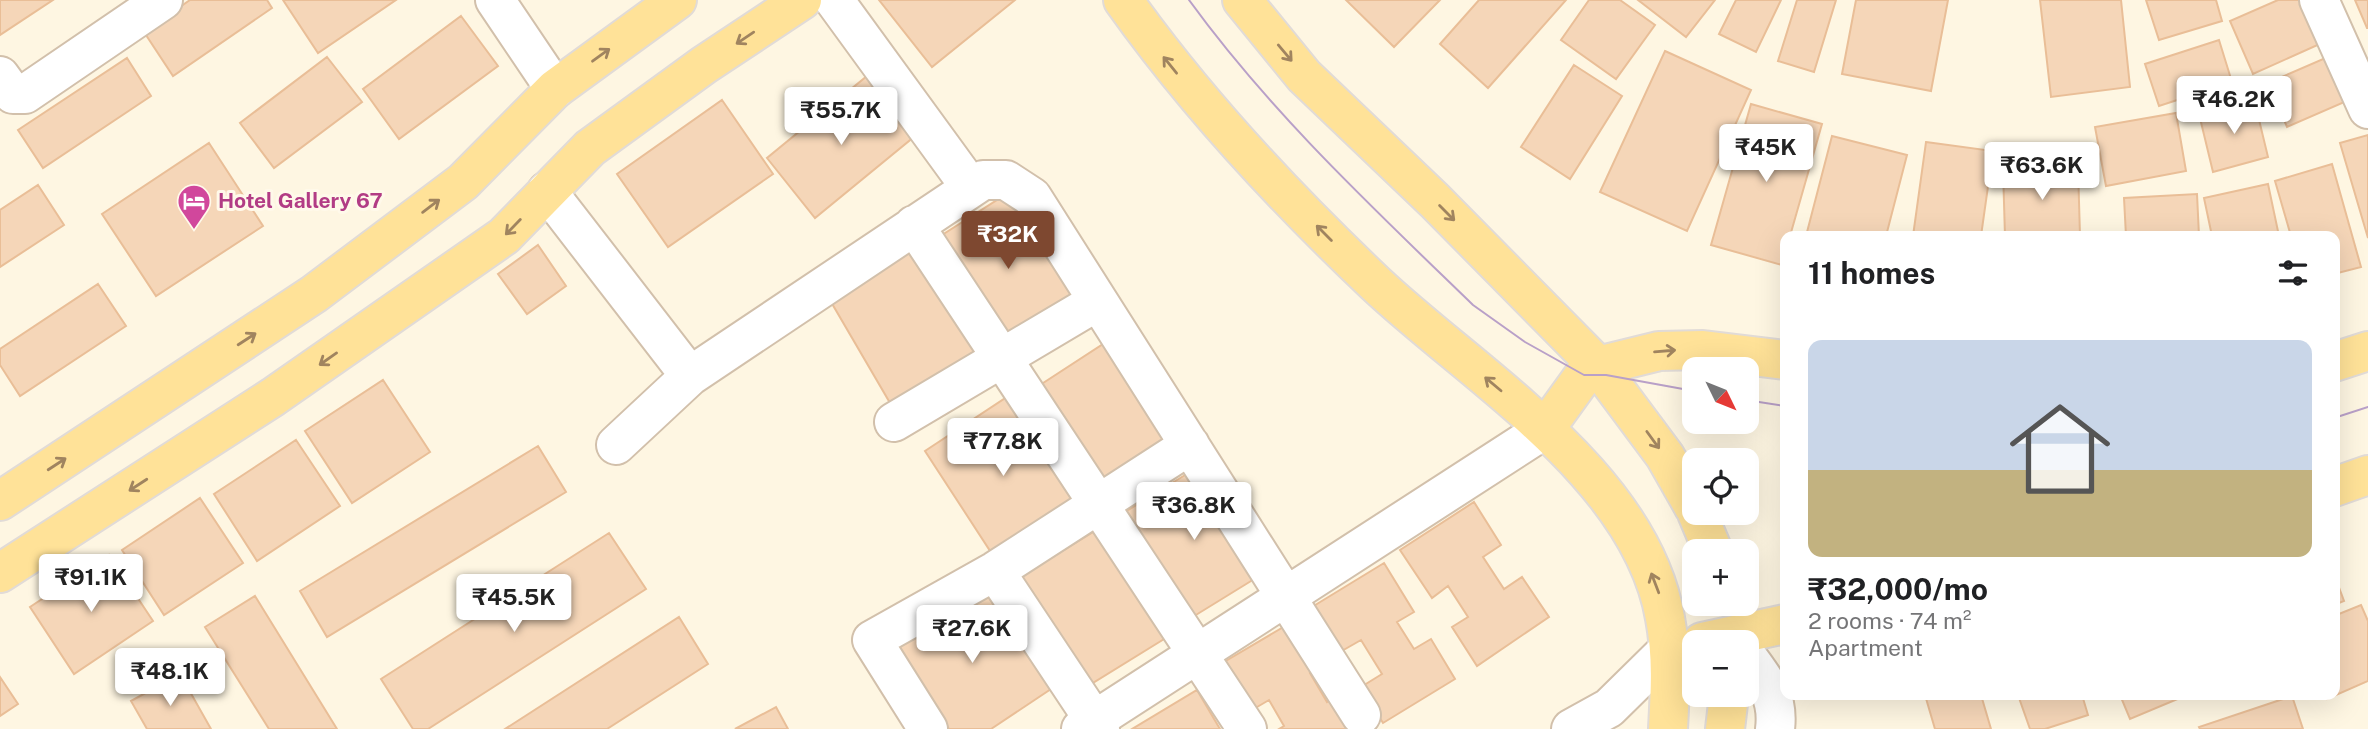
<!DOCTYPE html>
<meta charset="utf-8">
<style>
body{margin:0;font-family:"Public Sans",sans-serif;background:#f6f6f6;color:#202124;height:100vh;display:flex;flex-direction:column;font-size:26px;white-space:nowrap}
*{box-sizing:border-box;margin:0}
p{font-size:23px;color:#757577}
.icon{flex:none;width:38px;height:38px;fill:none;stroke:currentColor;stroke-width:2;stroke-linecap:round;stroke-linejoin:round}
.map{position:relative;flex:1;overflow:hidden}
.panel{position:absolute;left:1780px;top:231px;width:560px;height:469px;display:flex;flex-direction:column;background:#fff;border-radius:14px;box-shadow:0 7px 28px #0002}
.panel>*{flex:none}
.needle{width:46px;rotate:133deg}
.controls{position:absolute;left:1682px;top:357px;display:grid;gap:14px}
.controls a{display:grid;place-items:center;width:77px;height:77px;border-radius:14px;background:#fff;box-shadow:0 7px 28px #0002;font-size:35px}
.price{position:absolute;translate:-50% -60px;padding:0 16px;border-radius:7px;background:#fff;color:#222;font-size:23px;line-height:46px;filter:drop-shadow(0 2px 4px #0008)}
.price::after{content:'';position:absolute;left:50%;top:42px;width:21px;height:16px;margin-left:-10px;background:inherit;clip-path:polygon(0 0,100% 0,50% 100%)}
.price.on{background:#7e4830;color:#fff}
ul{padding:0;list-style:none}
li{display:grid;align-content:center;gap:14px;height:371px;padding:0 28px}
li span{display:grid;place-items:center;height:217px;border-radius:14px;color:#555}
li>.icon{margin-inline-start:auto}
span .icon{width:126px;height:126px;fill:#fffc;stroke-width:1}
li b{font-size:30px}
h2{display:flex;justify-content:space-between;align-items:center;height:84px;padding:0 28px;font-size:30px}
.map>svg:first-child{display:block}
.building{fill:#f5d6b8;stroke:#e9be97;stroke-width:2}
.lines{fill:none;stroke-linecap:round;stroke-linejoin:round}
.minor-casing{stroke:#d2c0ab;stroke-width:42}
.major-casing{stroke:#e1dbd7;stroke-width:42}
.minor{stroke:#fff;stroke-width:38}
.major{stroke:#ffe298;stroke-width:38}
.tram{stroke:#b9a0c8;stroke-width:2}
.oneway{stroke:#a0845f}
.labels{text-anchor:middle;stroke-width:6;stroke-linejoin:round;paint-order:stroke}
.hotel-label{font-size:21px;font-weight:bold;fill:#b23c85;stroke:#fff9ea;text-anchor:start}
</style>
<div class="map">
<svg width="2368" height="729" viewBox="0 0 2368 729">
<rect width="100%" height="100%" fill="#fef6e2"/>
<path class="building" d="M0 0H53L0 35Z
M190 0H267L272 8 173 76 144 32Z
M283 0H396L318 53Z
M879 0H1015L932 67Z
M1346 0H1440L1394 47Z
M1479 0H1566L1488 88 1440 44Z
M1589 0H1620L1655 25 1616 79 1561 40Z
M1638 0H1715L1686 37Z
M1736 0H1781L1756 52 1719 34Z
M1797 0H1836L1814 72 1778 61Z
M1856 0H1948L1931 91 1842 74Z
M2040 0H2121L2130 87 2051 97Z
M2146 0H2216L2222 21 2159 40Z
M2278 0H2303L2322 43 2253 74 2230 21Z
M2355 0H2368V28H2367Z
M461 16 498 66 399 139 363 89Z
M2219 40 2232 82 2159 106 2145 64Z
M1665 51 1751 90 1687 231 1600 192Z
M2330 56 2349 100 2287 127 2268 83Z
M327 57 362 102 274 168 240 123Z
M127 58 151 96 43 168 18 130Z
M1574 65 1622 96 1570 179 1521 147Z
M867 76 915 136 815 218 767 158Z
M2254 99 2268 157 2213 172 2199 114Z
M722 100 773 174 668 247 617 174Z
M1751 104 1822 124 1790 236H1785L1782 265 1711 245Z
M2176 113 2186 171 2106 186 2095 127Z
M2368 135V238L2340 143Z
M1832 136 1907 155 1886 236H1806Z
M1926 142 1993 151 1981 236H1913Z
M209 143 263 226 156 296 102 214Z
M2332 164 2361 267 2334 274V236H2291L2275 181Z
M2078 167 2080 236H2005L2003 169Z
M2268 184 2279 236H2212L2204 198Z
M38 185 64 225 0 267V210Z
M1016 188 1086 299 1000 353 931 242Z
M2197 194 2199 236H2126L2124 198Z
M916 242 982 354 893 408 827 295Z
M538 245 566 286 527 314 498 274Z
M98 284 126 326 20 396 0 365V349Z
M1117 335 1183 439 1103 491 1037 387Z
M383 380 430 452 352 503 305 431Z
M1010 395 1081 504 996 560 925 451Z
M296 440 340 506 257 561 214 494Z
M538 446 566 492 327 637 300 591Z
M1198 467 1264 573 1191 618 1125 512Z
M200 498 243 563 164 615 122 550Z
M1474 502 1501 545 1483 557 1504 589 1522 577 1549 617 1477 666 1452 627 1468 617 1448 586 1432 598 1400 550Z
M1103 526 1169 636 1083 689 1017 579Z
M609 533 646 589 428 729H413L381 679Z
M109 555 153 621 74 674 30 607Z
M1384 563 1414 612 1397 622 1414 649 1431 639 1455 679 1383 723 1361 687 1382 674 1361 640 1340 652 1312 607Z
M2334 574 2344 601 2334 605Z
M981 586 1051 689 991 729H949L893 645Z
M255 596 337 729H269L205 627Z
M2361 605 2368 621V681L2327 699 2325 695H2334V616Z
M679 617 708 664 607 729H505Z
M1297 619 1324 664 1310 673 1327 702 1341 693 1362 729H1279L1284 726 1269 700 1252 710 1224 662Z
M180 674 211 729H147L131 701Z
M0 677 18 704 0 716Z
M1197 690 1220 729H1132Z
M1925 695H1981L1991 729H1935Z
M2018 695H2082L2088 715 2045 729H2030Z
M2120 695H2187L2130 719Z
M2292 696 2303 729H2200L2199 727Z
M776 707 788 729H735Z"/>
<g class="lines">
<defs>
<path id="minor" d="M495 0 555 89
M834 0 971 188
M2319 0 2368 109
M0 76 13 94H25L163 0
M547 191 690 376
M914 225 1247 729
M894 422 1098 301
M616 445 690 376 983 180H1006L1032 197 1361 715
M995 571 1100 729
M1746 655C1765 680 1779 697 1775 729
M928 729 872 640 995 571 1190 445
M1081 729 1545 429
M1571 729 1609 708 1669 649"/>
<path id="major" d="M1123 0C1197 104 1283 196 1376 284 1474 376 1641 476 1665 618 1672 655 1670 692 1668 729
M1242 0 1304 76 1435 201 1598 366 1665 456 1694 507
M2334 362 2368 351
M1545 429 1584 375 1598 366 1659 351 1703 350 1785 360
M2334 487 2368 475
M0 501 314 294 463 182 555 89 677 0
M1697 513 1713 551
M0 573 273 397 504 236 590 148 704 65 802 0
M1702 642 1785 624
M1725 729 1729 695"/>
</defs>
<use href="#minor" class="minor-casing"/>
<use href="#major" class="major-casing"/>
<use href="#minor" class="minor"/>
<use href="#major" class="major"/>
<path class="tram" d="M1189 0C1271 113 1373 208 1473 305L1525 342 1584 375H1606L1694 391
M1746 400 1785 406
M2334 418 2368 407"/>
</g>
<defs><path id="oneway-shaft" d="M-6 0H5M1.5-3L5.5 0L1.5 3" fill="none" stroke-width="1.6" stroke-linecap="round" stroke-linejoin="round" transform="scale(1.75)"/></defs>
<g class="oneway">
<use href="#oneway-shaft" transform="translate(745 38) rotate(146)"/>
<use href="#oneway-shaft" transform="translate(1285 53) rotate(50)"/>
<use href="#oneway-shaft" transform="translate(601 55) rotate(-36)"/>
<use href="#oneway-shaft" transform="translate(1170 65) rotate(-129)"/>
<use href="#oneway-shaft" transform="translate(431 206) rotate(-37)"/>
<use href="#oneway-shaft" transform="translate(1447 213) rotate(45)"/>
<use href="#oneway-shaft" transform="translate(513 227) rotate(134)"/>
<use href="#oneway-shaft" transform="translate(1324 233) rotate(-135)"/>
<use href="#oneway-shaft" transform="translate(247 339) rotate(-33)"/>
<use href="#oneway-shaft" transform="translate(1665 351) rotate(-5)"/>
<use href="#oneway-shaft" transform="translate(328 359) rotate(145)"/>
<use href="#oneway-shaft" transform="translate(1493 384) rotate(-140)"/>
<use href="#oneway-shaft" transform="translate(1653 440) rotate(54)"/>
<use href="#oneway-shaft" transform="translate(57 464) rotate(-33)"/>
<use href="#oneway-shaft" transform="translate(138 485) rotate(147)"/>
<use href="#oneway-shaft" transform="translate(1655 583) rotate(-111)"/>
</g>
<defs>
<symbol id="hotel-pin" viewBox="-11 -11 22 30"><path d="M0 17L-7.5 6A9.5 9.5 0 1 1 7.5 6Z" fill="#d1479c" stroke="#fff9ea"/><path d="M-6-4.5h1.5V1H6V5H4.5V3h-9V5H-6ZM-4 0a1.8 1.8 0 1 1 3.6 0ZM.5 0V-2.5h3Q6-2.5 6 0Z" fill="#fff"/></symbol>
</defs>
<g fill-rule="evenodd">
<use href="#hotel-pin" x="175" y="182" width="38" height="52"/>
</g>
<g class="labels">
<g class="hotel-label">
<text x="218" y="208">Hotel Gallery 67</text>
</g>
</g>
</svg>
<div class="controls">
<a><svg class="needle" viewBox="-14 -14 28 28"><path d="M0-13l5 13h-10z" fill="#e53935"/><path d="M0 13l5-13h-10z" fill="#757577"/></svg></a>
<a><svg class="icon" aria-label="locate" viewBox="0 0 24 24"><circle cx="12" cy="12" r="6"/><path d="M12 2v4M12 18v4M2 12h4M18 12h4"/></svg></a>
<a>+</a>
<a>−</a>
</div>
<b class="price" style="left:2234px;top:136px">₹46.2K</b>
<b class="price" style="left:841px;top:147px">₹55.7K</b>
<b class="price" style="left:1766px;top:184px">₹45K</b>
<b class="price" style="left:2042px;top:202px">₹63.6K</b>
<b class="price on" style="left:1008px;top:271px">₹32K</b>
<b class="price" style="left:1003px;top:478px">₹77.8K</b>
<b class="price" style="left:1194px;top:542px">₹36.8K</b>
<b class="price" style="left:91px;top:614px">₹91.1K</b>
<b class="price" style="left:514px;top:634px">₹45.5K</b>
<b class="price" style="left:972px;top:665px">₹27.6K</b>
<b class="price" style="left:170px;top:708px">₹48.1K</b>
<section class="panel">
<h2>11 homes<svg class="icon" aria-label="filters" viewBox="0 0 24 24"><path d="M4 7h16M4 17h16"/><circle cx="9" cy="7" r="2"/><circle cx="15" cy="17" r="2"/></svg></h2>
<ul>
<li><span style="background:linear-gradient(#c9d6e8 60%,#c2b280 0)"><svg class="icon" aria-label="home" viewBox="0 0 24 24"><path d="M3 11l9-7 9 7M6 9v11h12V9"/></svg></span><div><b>₹32,000/mo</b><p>2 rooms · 74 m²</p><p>Apartment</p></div></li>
</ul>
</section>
</div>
